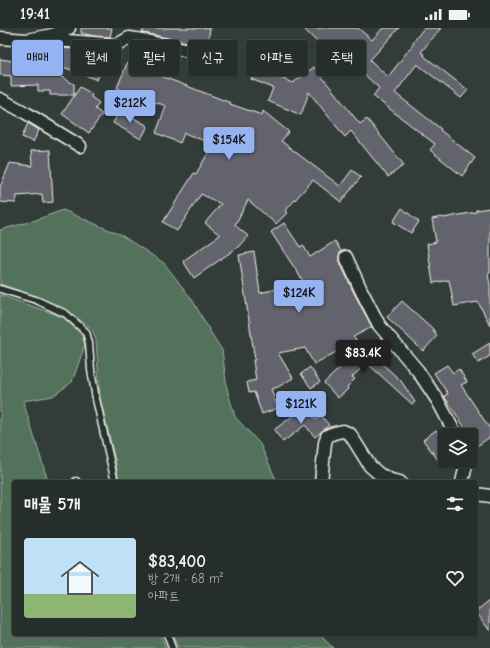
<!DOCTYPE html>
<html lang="ko">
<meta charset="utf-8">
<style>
body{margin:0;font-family:"Comic Neue","Poor Story",sans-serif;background:#323a38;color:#f1f3f6;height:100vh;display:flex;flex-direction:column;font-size:15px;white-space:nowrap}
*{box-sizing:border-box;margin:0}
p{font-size:13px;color:#a4a8a9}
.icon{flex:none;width:22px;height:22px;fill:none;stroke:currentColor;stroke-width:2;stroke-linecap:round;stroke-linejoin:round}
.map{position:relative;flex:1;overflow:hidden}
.side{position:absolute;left:12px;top:452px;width:466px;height:156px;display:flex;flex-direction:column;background:#262e2c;border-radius:4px;box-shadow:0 1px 3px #0004,0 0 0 1px #424a48}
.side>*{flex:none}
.top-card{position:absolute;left:12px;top:12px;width:466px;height:36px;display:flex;gap:8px}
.tools{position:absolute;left:438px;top:400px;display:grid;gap:8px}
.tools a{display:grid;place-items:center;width:40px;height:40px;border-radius:4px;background:#262e2c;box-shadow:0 1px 3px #0004,0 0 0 1px #424a48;font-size:20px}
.price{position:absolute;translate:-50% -34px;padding:0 9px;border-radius:4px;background:#95b2f1;color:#111;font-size:13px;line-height:26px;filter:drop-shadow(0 1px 2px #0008)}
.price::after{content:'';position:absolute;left:50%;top:24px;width:12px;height:9px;margin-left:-6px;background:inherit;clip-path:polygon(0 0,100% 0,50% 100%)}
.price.current{background:#222;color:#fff}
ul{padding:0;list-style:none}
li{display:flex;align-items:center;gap:12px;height:100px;padding:0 12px}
li span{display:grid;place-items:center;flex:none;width:112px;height:80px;border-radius:4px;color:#555}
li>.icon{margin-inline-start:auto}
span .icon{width:48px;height:48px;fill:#fffc;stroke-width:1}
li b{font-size:17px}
h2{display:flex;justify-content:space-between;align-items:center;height:48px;padding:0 12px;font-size:17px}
.pill{padding:0 14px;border-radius:4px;background:#262e2c;box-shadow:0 1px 3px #0004,0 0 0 1px #424a48;font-size:14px;line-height:36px}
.pill.current{background:#95b2f1;color:#111}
.status{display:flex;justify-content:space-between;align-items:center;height:28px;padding:0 20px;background:#262e2c;direction:ltr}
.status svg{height:11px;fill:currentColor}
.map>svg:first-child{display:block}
.green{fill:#52725b;stroke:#a3b2a2}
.building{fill:#64636e;stroke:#f4f1e8}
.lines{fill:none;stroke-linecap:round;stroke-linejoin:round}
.lane-casing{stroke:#f4f1e8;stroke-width:9}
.street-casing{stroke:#f4f1e8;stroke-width:15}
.lane{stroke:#26332d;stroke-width:6}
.street{stroke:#26332d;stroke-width:12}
</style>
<div class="status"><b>19:41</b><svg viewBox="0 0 49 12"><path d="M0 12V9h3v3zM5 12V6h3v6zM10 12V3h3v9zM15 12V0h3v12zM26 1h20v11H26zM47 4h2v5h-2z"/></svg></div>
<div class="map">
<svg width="490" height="620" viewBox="0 0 490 620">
<rect width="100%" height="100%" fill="#323d3a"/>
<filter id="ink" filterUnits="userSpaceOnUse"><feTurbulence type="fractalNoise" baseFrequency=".025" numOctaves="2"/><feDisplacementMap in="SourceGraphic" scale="8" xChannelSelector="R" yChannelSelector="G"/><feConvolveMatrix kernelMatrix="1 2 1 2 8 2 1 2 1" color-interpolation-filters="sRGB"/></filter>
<g filter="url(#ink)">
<path class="green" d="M63 182 121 207 164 235 193 273 211 305 222 322 227 361 235 389 260 416 277 454H119L116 436 100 370 96 312 92 301 67 282 25 265 0 256V202L36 192Z
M0 267 63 289 82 307 85 317 72 354 53 368 23 373 47 450 46 454H14V606H160L166 620H0Z
M172 606H319L333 620H178Z"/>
<path class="building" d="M81 0H112L110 9 94 8 81 5Z
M143 0H210L207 20 193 16V15L143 5Z
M303 0H358L372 12 383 0H399L370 32 388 49 414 15 413 14 424 0H441L421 24 425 27 424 28 468 62 461 70 417 36 395 65 441 101 440 102 475 130 462 148 430 122 435 116 373 68 379 60 343 27 337 34 316 17 318 15Z
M51 19 74 21V43L60 38 56 46 74 56V67H50V63H38V57L11 58V48L0 47V31L26 35 25 20Z
M91 23 106 28 97 52 83 46Z
M127 35 231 75 230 76 262 87 263 83 289 104 281 113 340 158 352 142 361 149 341 174 313 152 285 183 287 185 276 196 248 172 235 197 248 208 238 219 194 250 183 233 220 207 205 195 221 176 201 166 177 203 163 194 194 145 196 146 211 120 208 119 210 115 184 105 180 115 156 105 166 78 117 60Z
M314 39 360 96 367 91 404 137 388 149 351 103 345 109 309 64 301 87 268 73 273 60 251 51 255 40 293 55Z
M80 59 92 66 91 69 99 75 95 81 102 86 89 105 62 86Z
M120 82 148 98 141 111 113 95Z
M28 95 39 102 33 114 22 109Z
M50 122 53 174 43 175 42 166 17 168 16 175 0 174V159L10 135 32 138 31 123Z
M402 180 419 194 411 205 393 194Z
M490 180V245L488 246 490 257V297L478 274 454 278 449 252 433 255 427 216 436 214 432 191 442 189 443 190 476 184V182Z
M284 195 300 219 303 217 310 229 335 213 341 223 339 228V232L354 265 372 299 353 309 357 313 314 336 305 320 278 325 293 350 278 359 271 361 278 380 262 386 254 364 249 365 247 354 256 352 253 332H255L239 227 254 224 260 265 277 261 278 263 303 253 271 204Z
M402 273 432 300 437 308 423 323 387 289Z
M490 315V328L478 335 472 326Z
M363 318 401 353 415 374 412 376 367 335 352 349 355 351 347 359 348 361 338 370 324 355Z
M447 337 453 345 459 341 467 354 461 357 490 401V409L477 418 444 368 448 366 434 345Z
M310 339 320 354 311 360 301 346Z
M306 378 316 392 321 388 329 397 315 409 305 397 283 414 274 402Z
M436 402 445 414V441L423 412Z
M490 572V603L476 584V583Z"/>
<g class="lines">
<defs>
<path id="lane" d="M0 261 36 272 66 286 86 304 89 315 91 342 96 371 115 454
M76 453 77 454
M167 606 172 620"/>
<path id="street" d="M0 10 27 12 52 7 69 0
M40 10 68 13 117 17 129 10 142 12 214 29
M0 71 26 85 80 118
M346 229 361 262 379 297 418 343 438 373 456 407
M321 454 325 415 327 408 334 405 343 403 350 406 370 438 379 446 391 452 400 454
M462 454 467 433
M476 466 490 468"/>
</defs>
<use href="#lane" class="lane-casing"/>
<use href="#street" class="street-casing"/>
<use href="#lane" class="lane"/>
<use href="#street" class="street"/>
</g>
</g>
</svg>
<div class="tools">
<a><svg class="icon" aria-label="layers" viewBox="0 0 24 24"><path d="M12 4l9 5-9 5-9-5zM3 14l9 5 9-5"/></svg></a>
</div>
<b class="price" style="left:130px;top:96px">$212K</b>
<b class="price" style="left:229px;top:133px">$154K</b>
<b class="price" style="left:299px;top:286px">$124K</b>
<b class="price current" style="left:363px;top:346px">$83.4K</b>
<b class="price" style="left:301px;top:397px">$121K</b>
<div class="top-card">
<a class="pill current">매매</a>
<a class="pill">월세</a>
<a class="pill">필터</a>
<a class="pill">신규</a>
<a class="pill">아파트</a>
<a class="pill">주택</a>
</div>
<section class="side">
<h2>매물 5개<svg class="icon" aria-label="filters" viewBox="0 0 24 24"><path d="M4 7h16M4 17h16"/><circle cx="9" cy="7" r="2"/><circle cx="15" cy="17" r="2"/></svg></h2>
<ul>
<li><span style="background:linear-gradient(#bfe0f5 70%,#8fb573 0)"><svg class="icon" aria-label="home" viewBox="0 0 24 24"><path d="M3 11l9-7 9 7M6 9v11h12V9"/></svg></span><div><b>$83,400</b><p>방 2개 · 68 m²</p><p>아파트</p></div><svg class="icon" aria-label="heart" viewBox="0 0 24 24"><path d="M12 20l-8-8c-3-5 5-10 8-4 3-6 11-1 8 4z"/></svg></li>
</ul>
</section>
</div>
